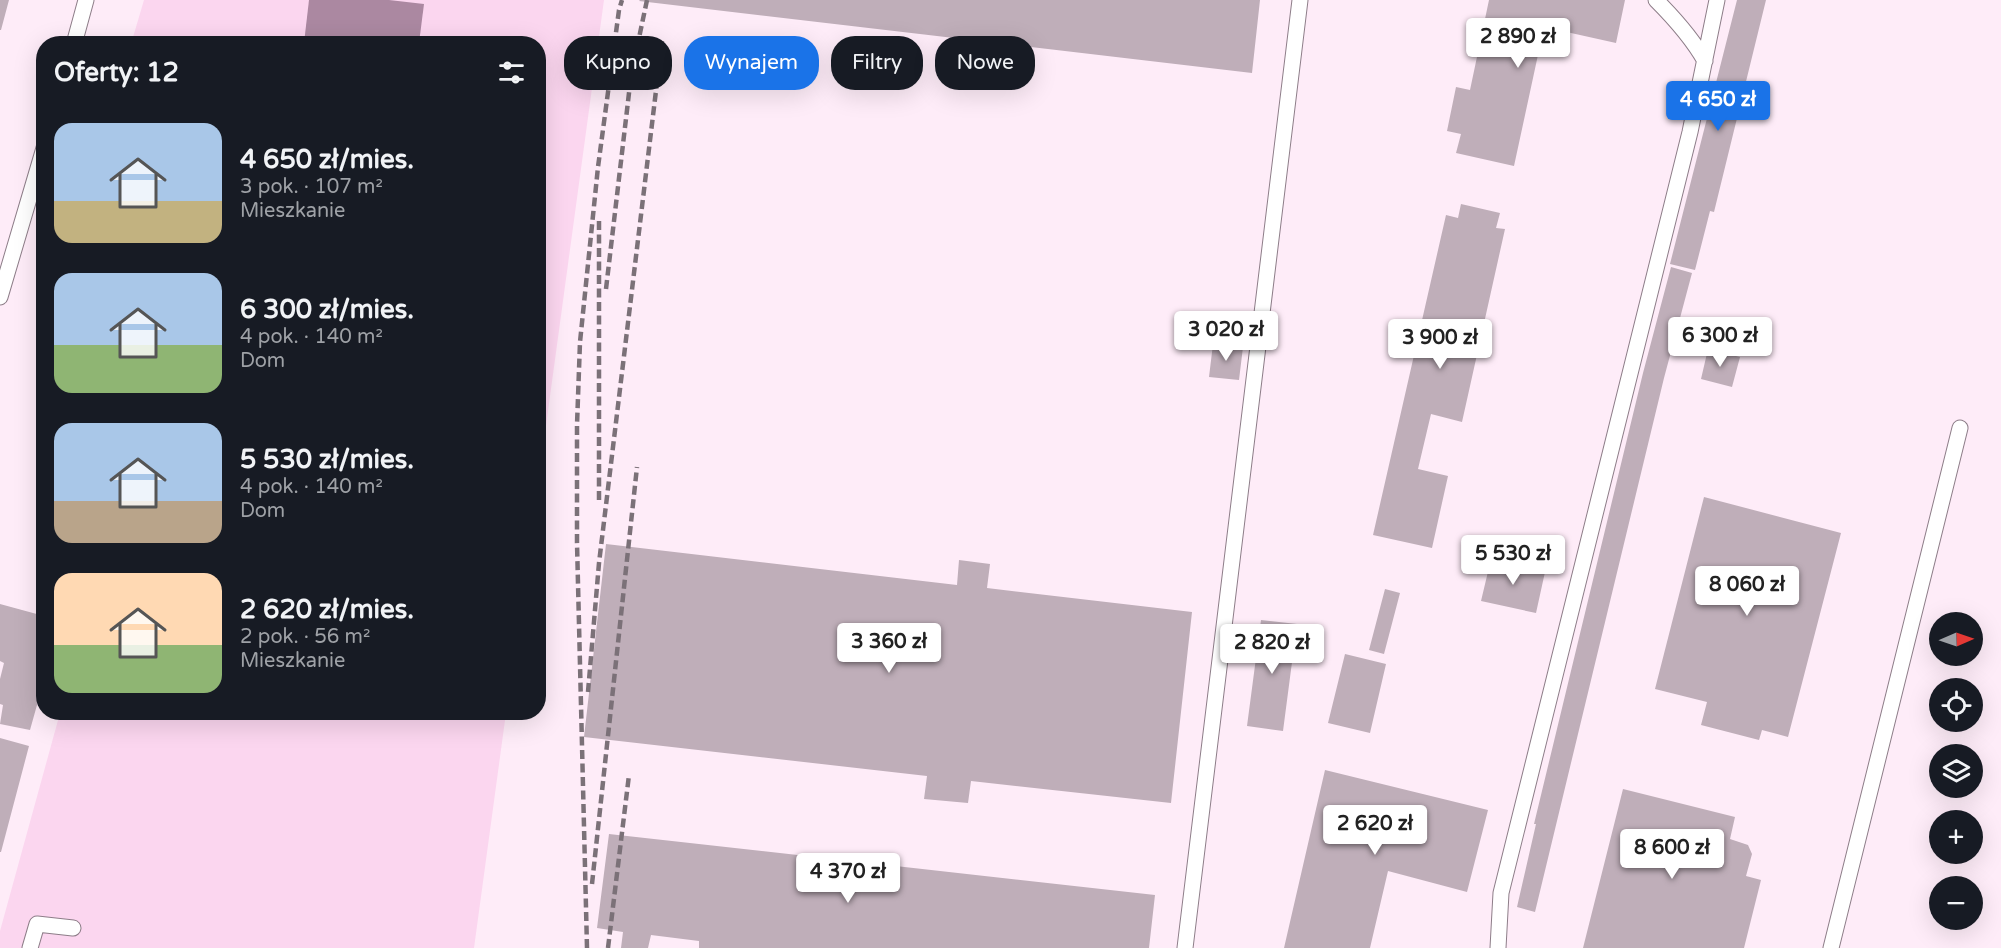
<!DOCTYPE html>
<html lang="pl">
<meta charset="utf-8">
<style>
body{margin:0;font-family:"Varela Round",sans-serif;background:#242831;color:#f1f3f6;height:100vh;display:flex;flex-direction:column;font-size:22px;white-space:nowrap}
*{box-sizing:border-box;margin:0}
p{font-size:20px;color:#9ea1a6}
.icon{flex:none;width:33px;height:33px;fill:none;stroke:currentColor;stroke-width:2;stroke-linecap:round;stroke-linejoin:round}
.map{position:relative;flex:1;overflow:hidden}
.sheet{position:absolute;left:36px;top:36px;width:510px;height:684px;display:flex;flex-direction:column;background:#171b24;border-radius:24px;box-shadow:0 6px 24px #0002}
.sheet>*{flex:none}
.top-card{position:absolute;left:564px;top:36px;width:570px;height:54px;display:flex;gap:12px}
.needle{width:39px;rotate:88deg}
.buttons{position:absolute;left:1929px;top:612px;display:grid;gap:12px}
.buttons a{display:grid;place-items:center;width:54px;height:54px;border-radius:50%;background:#171b24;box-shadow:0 6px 24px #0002;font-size:30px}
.price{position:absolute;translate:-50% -51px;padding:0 14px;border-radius:6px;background:#fff;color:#222;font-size:20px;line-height:39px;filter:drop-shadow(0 2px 3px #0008)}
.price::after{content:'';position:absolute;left:50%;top:36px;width:18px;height:14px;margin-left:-9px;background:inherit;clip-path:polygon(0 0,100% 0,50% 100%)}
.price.on{background:#1a73e8;color:#fff}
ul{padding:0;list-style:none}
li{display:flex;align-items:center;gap:18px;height:150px;padding:0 18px}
li span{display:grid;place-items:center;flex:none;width:168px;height:120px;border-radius:18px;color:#555}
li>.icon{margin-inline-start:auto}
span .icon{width:72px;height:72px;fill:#fffc;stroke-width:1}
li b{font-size:26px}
h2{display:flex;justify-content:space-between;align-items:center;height:72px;padding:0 18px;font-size:26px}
.tag{padding:0 21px;border-radius:24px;background:#171b24;box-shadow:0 6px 24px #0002;font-size:21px;line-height:54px}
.tag.on{background:#1a73e8;color:#fff}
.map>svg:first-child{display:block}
.green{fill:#fbd6ef}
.water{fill:#ab88a1}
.building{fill:#bfaeb9}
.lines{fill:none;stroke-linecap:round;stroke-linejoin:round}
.lane-casing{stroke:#8d7d88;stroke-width:17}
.lane{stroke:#fff;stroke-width:15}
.rail{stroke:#7b7178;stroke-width:4.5;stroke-dasharray:9 4.5;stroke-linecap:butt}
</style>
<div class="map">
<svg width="2001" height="948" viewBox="0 0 2001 948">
<rect width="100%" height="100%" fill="#feecf8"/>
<path class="green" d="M144 0H604L539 477 538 44H131Z
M60 713H506L474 948H0V931Z"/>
<path class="water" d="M309 0H389L424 4 419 43H304Z"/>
<path class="building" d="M0 0H9L1 30H0Z
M640 0H1260L1252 73 639 1Z
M1489 0H1625L1616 43 1544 27 1514 166 1456 153 1461 134 1447 131 1456 87 1470 90Z
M1737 0H1766L1714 212 1710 211 1695 270 1670 264Z
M1461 204 1500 213 1496 228 1505 229 1462 422 1431 414 1418 469 1448 476 1432 548 1373 535 1446 215 1458 218Z
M1671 267 1692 273 1664 378 1535 912 1517 907 1536 824H1534L1643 373Z
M1213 344 1243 347 1239 380 1209 377Z
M1708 349 1740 357 1732 387 1701 379Z
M1704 497 1841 533 1788 737 1762 730 1759 740 1701 725 1707 702 1655 689Z
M606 544 957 585 959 560 990 564 987 588 1192 612 1171 803 971 781 968 803 924 799 927 776 584 737Z
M1491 559 1545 572 1536 613 1481 601Z
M1385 589 1400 593 1384 654 1369 650Z
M0 604 44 616V680L30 730 0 724 3 705 0 704V679L4 663 0 661Z
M1261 620 1297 624 1283 731 1247 726Z
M1345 654 1386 664 1370 733 1328 723Z
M0 738 29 746 1 852H0Z
M1325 770 1488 810 1467 892 1388 871 1370 948H1284Z
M1623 789 1735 817 1730 839 1748 845 1752 854 1746 876 1761 880 1744 948H1583Z
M609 834 1155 895 1149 948H699V941L651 935 648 948H621L623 932 597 928Z"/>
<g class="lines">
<defs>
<path id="lane" d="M1656 0C1675 19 1692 38 1705 61
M74 44 86 0
M0 297 44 148
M30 948 37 924 73 928
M1185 948 1300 0
M1498 948 1501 893 1690 132 1717 0
M1831 948 1960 428"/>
</defs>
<use href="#lane" class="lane-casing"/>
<use href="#lane" class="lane"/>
<path class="rail" d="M599 221V500
M606 289 631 76 647 0
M588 692 599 563 662 41
M592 884 637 467
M587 948 577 543V425L580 342 598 167 619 10 622 0
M608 948 629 775"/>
</g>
</svg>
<div class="buttons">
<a><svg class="needle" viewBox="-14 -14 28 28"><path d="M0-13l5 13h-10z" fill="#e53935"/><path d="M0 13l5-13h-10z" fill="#9ea1a6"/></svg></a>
<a><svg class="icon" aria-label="locate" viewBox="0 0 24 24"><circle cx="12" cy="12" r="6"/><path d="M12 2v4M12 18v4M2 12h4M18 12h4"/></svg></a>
<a><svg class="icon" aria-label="layers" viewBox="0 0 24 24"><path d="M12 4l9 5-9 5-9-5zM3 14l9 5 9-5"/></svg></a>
<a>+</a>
<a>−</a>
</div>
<b class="price" style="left:1518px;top:69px">2 890 zł</b>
<b class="price on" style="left:1718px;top:132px">4 650 zł</b>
<b class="price" style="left:1226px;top:362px">3 020 zł</b>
<b class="price" style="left:1720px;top:368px">6 300 zł</b>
<b class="price" style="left:1440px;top:370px">3 900 zł</b>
<b class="price" style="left:1513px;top:586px">5 530 zł</b>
<b class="price" style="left:1747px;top:617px">8 060 zł</b>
<b class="price" style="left:889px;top:674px">3 360 zł</b>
<b class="price" style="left:1272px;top:675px">2 820 zł</b>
<b class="price" style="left:1375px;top:856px">2 620 zł</b>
<b class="price" style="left:1672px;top:880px">8 600 zł</b>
<b class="price" style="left:848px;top:904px">4 370 zł</b>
<div class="top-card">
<a class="tag">Kupno</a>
<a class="tag on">Wynajem</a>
<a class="tag">Filtry</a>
<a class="tag">Nowe</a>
</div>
<section class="sheet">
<h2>Oferty: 12<svg class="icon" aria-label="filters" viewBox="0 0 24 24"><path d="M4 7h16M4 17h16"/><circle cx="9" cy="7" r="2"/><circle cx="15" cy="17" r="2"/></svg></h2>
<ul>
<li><span style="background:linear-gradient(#a9c7e8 65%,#c2b280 0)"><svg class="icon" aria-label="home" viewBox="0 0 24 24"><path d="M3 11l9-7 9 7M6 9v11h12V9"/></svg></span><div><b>4 650 zł/mies.</b><p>3 pok. · 107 m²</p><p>Mieszkanie</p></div></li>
<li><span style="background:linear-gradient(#a9c7e8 60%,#8fb573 0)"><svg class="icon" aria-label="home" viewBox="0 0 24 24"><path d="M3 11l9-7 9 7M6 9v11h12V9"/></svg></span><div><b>6 300 zł/mies.</b><p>4 pok. · 140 m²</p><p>Dom</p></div></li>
<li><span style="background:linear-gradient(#a9c7e8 65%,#b9a48a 0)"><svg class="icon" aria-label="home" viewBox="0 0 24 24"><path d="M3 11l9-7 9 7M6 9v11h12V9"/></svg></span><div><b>5 530 zł/mies.</b><p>4 pok. · 140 m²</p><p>Dom</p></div></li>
<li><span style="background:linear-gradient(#ffd9b3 60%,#8fb573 0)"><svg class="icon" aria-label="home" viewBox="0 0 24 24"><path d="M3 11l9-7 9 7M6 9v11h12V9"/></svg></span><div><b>2 620 zł/mies.</b><p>2 pok. · 56 m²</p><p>Mieszkanie</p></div></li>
</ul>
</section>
</div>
